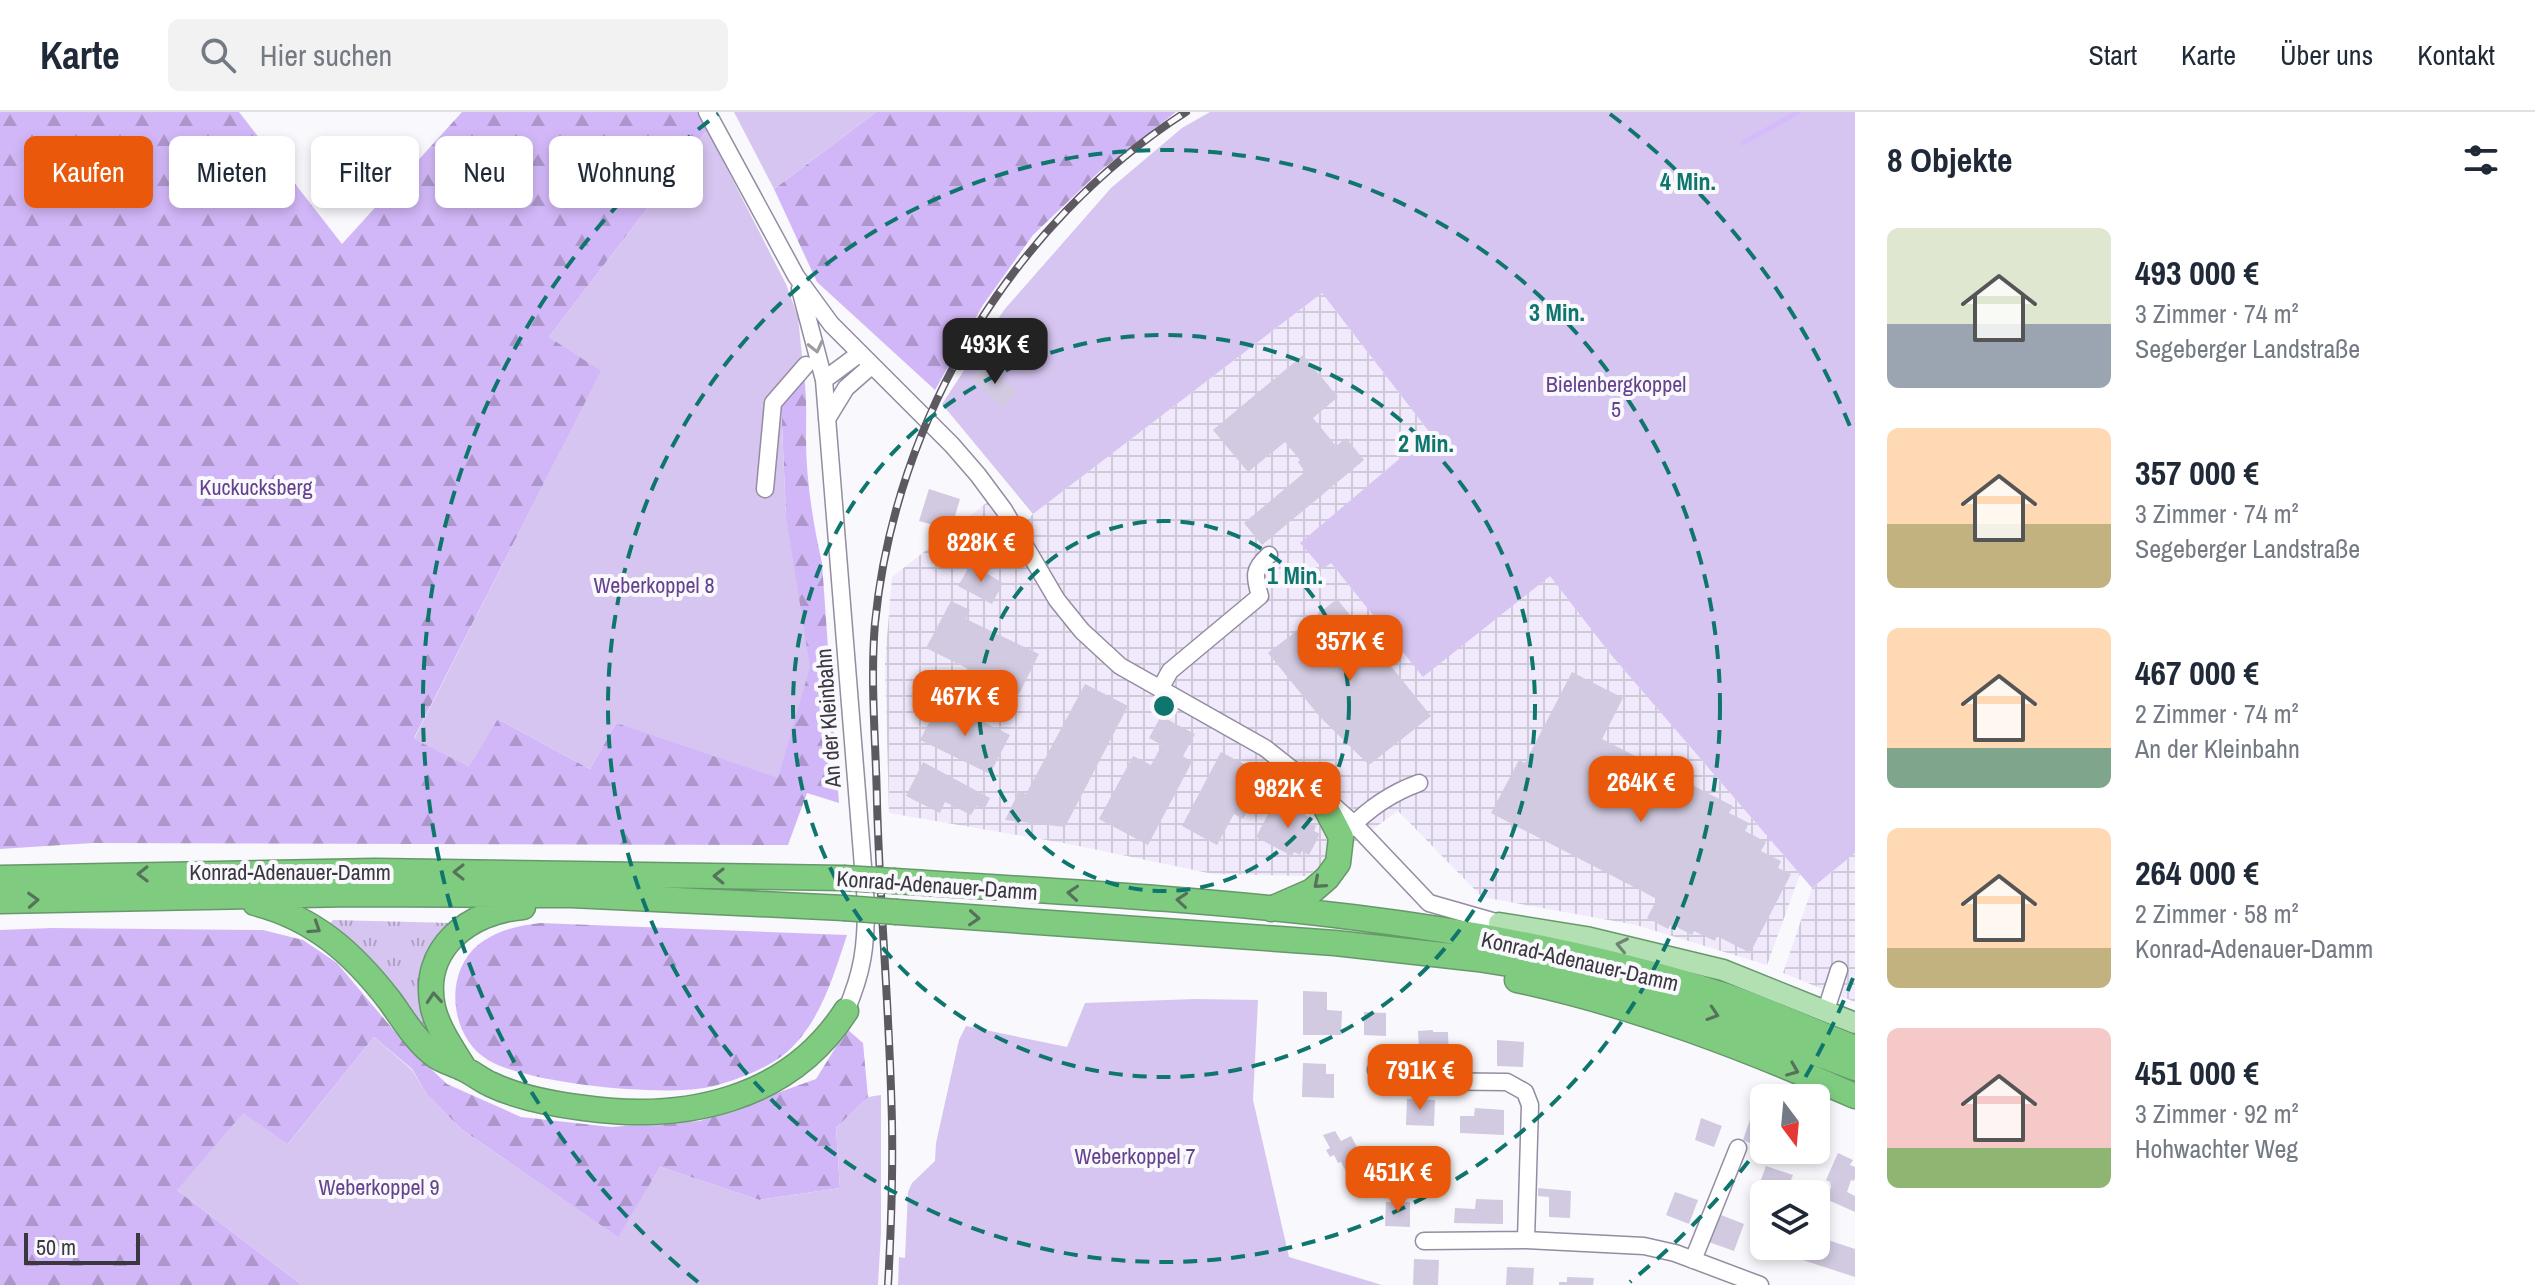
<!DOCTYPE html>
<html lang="de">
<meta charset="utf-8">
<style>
body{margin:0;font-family:"Archivo Narrow",sans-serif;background:#f2f2f3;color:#1f2937;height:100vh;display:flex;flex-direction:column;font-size:30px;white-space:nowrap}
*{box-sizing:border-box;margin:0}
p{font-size:26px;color:#747a83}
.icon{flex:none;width:44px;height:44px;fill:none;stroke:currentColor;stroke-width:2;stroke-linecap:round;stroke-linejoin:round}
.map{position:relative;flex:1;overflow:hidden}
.side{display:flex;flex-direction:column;background:#fff;width:680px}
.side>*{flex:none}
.hud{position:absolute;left:24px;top:24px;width:760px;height:72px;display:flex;gap:16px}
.needle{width:52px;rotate:164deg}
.tools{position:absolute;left:1750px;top:972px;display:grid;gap:16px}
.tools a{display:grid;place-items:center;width:80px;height:80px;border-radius:12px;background:#fff;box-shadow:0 4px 12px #0003;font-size:40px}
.scale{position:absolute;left:24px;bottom:20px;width:116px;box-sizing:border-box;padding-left:8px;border:4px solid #3b3740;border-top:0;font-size:22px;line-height:28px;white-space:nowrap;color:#3b3740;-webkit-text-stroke:6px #f9f8fc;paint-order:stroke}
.price{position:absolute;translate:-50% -68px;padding:0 18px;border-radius:16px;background:#ea580c;color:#fff;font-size:26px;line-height:52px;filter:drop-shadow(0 2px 4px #0008)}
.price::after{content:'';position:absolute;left:50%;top:48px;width:24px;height:18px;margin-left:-12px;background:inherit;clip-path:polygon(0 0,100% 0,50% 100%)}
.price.active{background:#222;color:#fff}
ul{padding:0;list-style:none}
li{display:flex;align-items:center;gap:24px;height:200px;padding:0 32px}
li span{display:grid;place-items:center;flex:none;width:224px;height:160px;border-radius:12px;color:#555}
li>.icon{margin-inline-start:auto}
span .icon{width:96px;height:96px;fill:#fffc;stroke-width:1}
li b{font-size:34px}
h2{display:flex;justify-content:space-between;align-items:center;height:96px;padding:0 32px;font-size:34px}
.pill{padding:0 28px;border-radius:12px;background:#fff;box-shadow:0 4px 12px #0003;font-size:28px;line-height:72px}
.pill.active{background:#ea580c;color:#fff}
header{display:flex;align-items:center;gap:48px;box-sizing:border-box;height:112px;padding:0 40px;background:#fff;border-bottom:2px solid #e0e1e3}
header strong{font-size:38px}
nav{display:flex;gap:44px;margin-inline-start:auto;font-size:28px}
.search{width:560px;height:72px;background:#f2f2f3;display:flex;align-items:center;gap:20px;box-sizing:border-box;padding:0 28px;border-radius:12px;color:#747a83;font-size:30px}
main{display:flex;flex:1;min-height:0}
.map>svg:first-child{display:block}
.industrial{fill:url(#industrial-grid)}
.grass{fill:url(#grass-tufts)}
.forest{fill:url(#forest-firs)}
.garden{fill:#d6c5f0}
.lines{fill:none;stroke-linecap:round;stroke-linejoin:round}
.stream{stroke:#d6bbfc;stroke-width:5}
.building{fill:#d2cae0}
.minor-casing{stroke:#948ca1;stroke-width:19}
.major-casing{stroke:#67986a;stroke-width:23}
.highway-casing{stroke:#67986a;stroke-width:27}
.minor{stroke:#fff;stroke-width:16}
.major{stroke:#b2e0b3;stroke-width:20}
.highway{stroke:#7fcc81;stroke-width:24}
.rail-casing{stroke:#5c5961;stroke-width:8}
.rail{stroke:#f9f8fc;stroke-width:5;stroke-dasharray:15;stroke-linecap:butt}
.highway-bridge-casing{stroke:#67986a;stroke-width:27;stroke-linecap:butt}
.highway-bridge{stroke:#7fcc81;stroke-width:24}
.oneway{stroke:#9d9ba0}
.oneway2{stroke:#56735a}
.oneway3{stroke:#718374}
.ring{fill:none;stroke:#0f766e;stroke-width:4;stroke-dasharray:14 10}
.labels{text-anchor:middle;stroke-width:8;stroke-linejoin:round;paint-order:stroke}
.park-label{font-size:22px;fill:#65428e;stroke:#f9f8fc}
.street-label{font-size:22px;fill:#3b3740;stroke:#f9f8fc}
.centre{fill:#0f766e;stroke:#f9f8fc;stroke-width:4}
.ring-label{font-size:24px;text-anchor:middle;font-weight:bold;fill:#0f766e;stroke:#f9f8fc;stroke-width:8;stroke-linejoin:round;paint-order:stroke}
</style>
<header>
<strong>Karte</strong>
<div class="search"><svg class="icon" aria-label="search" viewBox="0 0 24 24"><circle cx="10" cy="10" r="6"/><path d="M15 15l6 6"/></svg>Hier suchen</div>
<nav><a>Start</a><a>Karte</a><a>Über uns</a><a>Kontakt</a></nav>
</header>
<main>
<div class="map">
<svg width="1855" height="1173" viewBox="0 0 1855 1173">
<defs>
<pattern id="industrial-grid" width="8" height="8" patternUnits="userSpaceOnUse" patternTransform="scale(2)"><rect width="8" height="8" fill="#f1eafc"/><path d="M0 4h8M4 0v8" fill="none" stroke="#d0c9d9"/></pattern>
<pattern id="grass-tufts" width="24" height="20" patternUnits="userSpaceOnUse" patternTransform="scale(2)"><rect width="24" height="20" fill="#d6c5f0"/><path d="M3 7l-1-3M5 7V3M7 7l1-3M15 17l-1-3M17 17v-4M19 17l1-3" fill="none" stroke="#afa1c4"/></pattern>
<pattern id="forest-firs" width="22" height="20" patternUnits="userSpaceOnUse" patternTransform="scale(2)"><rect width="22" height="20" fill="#d2b7f8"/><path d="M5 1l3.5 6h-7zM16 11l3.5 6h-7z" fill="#ac96ca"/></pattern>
</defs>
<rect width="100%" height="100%" fill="#f9f8fc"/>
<path class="industrial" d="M1322 181 1430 321 1301 431 1331 451 1423 564 1550 463 1612 544 1800 762 1767 853 1636 813 1482 785 1398 699 1307 764 1213 762 1069 732 889 701 885 550 892 465 994 385 1016 419 1033 402Z
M1855 741V890L1783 861 1812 776Z"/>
<path class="grass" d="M333 808 452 811 427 917 423 916 368 846 330 811Z"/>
<path class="forest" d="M0 0H239L342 132 462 0H697L707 18 549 225 602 258 414 626 498 607 590 657 616 611 786 404 781 291 804 263C807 285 806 305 806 326 806 368 813 411 822 451L839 691 807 681 788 733 93 731 0 737Z
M876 0H1176L1100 59 1033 123 983 193 935 278 817 170 774 77Z
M540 811 847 823C833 865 821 909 787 940 769 956 728 972 704 976 658 984 528 972 488 948 450 925 443 862 478 833 497 818 517 814 540 811Z
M52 816 263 818 303 828 337 851 407 934 447 972 521 1005 611 1015 700 1009 816 967 847 917 863 931 868 985 836 1016 840 1076 759 1088 660 1055 619 1126 461 1017 426 981 412 957 374 925 287 1033 177 1078 302 1173H0V818Z"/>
<path class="garden" d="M734 0H876L774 77Z
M1210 0H1855V741L1812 776 1612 544 1550 464 1423 565 1331 451 1323 457 1300 431 1430 321 1322 181 1033 402 942 292 1004 198 1111 76 1182 16Z
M707 18 786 172 798 205 804 263 781 291 786 404 810 555 778 666 616 611 590 657 498 607 469 655 414 627 601 259 549 225Z
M1195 887 1258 888 1253 988 1289 1145 1382 1173H898L899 1145 905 1146 908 1080 912 1071 935 1049 936 1031 959 928 966 914 1067 935 1085 891Z
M374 925 412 958 426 981 461 1017 618 1125 660 1055 759 1088 840 1076 836 1016 868 985 881 983V1120L878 1173H302L177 1078 243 1001 288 1032Z"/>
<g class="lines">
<path class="stream" d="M1743 31 1798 0"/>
</g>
<path class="building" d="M1303 243 1338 285 1313 306 1336 334 1346 326 1364 348 1262 433 1244 411 1305 360 1298 350 1300 348 1285 330 1248 360 1213 318Z
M987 251 1017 281 1003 296 972 267Z
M929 377 960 387 951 418 919 409Z
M971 452 1003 471 992 492 958 474Z
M1337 487 1431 604 1369 653 1320 605 1268 541Z
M951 489 970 498 966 507 1039 542 1019 582 926 536Z
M1572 560 1623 586 1602 627 1733 694 1729 701 1749 711 1745 719 1766 730 1761 739 1781 749 1778 756 1791 762 1750 841 1717 824 1715 829 1694 819 1692 823 1671 812 1668 817 1647 806 1657 787 1491 701 1519 648 1525 651Z
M1085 572 1128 594 1065 715 1005 708 1019 679 1026 682Z
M940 589 1010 623 990 662 920 628Z
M1161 604 1195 622 1183 644 1192 650 1148 733 1099 707 1133 644 1151 653 1162 633 1149 626Z
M1221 640 1267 664 1243 707 1234 702 1217 733 1182 714Z
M923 650 990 686 984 698 976 694 971 703 945 690 940 701 906 684Z
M1276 687 1312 707 1310 711 1316 714 1314 719 1320 722 1309 743 1302 739 1300 743 1294 740 1292 744 1256 725Z
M1303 879 1327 880V898L1342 899 1341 923H1303Z
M1364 900 1386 901V924L1364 923Z
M1433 918V920H1448L1449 950 1406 949V935L1419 936 1418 919Z
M1497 928 1524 930 1523 955 1497 954Z
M1303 951 1326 952V962H1334V986L1302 985Z
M1407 987 1435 988 1434 1014 1406 1013Z
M1755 993 1764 996V1026L1762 1030 1755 1027 1752 1032 1743 1028Z
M1475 996 1504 998V1023L1460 1021V1004H1474Z
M1701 1006 1722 1014 1714 1035 1695 1028Z
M1335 1019 1341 1029 1351 1024 1369 1057 1350 1067 1341 1050 1338 1051 1334 1043 1330 1045 1326 1038 1330 1036 1323 1023Z
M1406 1040H1432V1066L1397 1063 1398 1046H1406Z
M1838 1041 1853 1048 1850 1053 1855 1055V1066L1854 1069 1851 1068 1847 1080 1855 1084V1100L1826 1087 1831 1075 1830 1070 1826 1068Z
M1766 1054 1793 1063 1785 1082H1764V1087L1755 1084Z
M1538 1076 1571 1079 1570 1106 1549 1105V1085L1538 1084Z
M1675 1080 1698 1088 1689 1112 1666 1103Z
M1476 1087 1503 1088V1112L1454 1111 1455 1096 1475 1097Z
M1386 1090H1410V1115L1385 1114Z
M1716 1101 1744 1112 1734 1139 1706 1129Z
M1816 1124 1855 1137V1165L1775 1139 1776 1134H1816Z
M1414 1147 1439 1148 1438 1173H1413Z
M1507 1155 1534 1156 1533 1173H1506Z
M1567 1165 1594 1166 1593 1173H1559V1170H1567Z"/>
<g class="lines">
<defs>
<path id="minor" d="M707 0 796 164 831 212 952 333 978 363 1004 398 1057 488 1082 519 1120 554 1265 636 1298 662 1354 712 1429 791 1499 811
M800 177 824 268 866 792C866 835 863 859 846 899
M824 268 859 242
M827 307 846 276 871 254
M765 377 773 291 806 253
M1160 577 1170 559 1260 484C1254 464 1253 457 1269 443
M1348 718C1368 697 1391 681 1419 671
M1826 898 1839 858
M1376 958 1410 969 1507 970 1525 980 1530 993 1526 1128 1644 1134 1675 1141 1760 1173
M1424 1129 1526 1128
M1693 1148 1738 1036"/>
<path id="major" d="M1499 811 1586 825 1723 858 1855 911"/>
<path id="highway" d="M0 766 375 759 843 766
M895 769C1171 787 1455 797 1720 882 1766 897 1810 918 1855 936
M0 789 351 782 572 783 844 796
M255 791C314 806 353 841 390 889 403 907 417 931 436 944 445 950 455 952 464 957 473 961 481 968 490 972 519 986 552 992 584 996 684 1010 788 989 846 899
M1271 797 1312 779 1327 766 1338 751 1341 725 1317 679
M897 800 1335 831 1478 847 1567 861 1713 902 1855 956
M1517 868C1634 893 1746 936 1855 984
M464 956C453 938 438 917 433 896 420 836 470 799 523 795"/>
</defs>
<use href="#minor" class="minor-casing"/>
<use href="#major" class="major-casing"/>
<use href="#highway" class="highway-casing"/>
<use href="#minor" class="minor"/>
<use href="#major" class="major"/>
<use href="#highway" class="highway"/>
<defs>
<path id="rail" d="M888 1173C891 1119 893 1066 892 1012 890 905 880 798 877 691 876 631 870 571 875 511 895 306 1013 111 1186 0"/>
</defs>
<use href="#rail" class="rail-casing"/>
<use href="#rail" class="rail"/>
<defs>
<path id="highway-bridge" d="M843 766 895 769
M844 796 897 800"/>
</defs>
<use href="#highway-bridge" class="highway-bridge-casing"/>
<use href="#highway-bridge" class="highway-bridge"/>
</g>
<defs><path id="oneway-chevron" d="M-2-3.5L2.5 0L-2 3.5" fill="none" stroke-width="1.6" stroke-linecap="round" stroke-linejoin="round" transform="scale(2)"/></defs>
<use class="oneway" href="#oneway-chevron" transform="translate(816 235) rotate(77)"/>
<g class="oneway2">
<use href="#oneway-chevron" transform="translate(459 760) rotate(-180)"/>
<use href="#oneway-chevron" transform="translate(143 762) rotate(179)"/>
<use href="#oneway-chevron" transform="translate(719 764) rotate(-179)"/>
<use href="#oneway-chevron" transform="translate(1319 771) rotate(139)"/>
<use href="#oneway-chevron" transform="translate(1073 781) rotate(-176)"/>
<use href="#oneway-chevron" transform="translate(33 788) rotate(-3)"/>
<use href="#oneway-chevron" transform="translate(1182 788) rotate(-175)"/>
<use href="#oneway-chevron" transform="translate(974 806) rotate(4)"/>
<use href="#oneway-chevron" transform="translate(315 816) rotate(33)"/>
<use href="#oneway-chevron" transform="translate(434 886) rotate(-94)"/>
<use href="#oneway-chevron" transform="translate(1713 902) rotate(18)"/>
<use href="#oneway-chevron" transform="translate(1793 958) rotate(22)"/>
</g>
<use class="oneway3" href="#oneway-chevron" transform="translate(1622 833) rotate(-168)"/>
<g class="ring">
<circle cx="1164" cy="594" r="185"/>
<circle cx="1164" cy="594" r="371"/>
<circle cx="1164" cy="594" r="556"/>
<path d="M1853 866A741 741 0 0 1 1796 981M1763 1030A741 741 0 0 1 1630 1170M698 1170A741 741 0 0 1 718 2M1610 2A741 741 0 0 1 1853 322"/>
</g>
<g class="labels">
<g class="park-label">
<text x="1616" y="280">Bielenbergkoppel<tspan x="1616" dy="25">5</tspan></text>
<text x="256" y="383">Kuckucksberg</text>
<text x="654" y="481">Weberkoppel 8</text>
<text x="1135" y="1052">Weberkoppel 7</text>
<text x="379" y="1083">Weberkoppel 9</text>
</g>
<g class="street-label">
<text transform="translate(828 606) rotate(-94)" y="8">An der Kleinbahn</text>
<text x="290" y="768">Konrad-Adenauer-Damm</text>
<text transform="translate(937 773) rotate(4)" y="8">Konrad-Adenauer-Damm</text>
<text transform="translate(1580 849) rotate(13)" y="8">Konrad-Adenauer-Damm</text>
</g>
</g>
<circle cx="1164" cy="594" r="12" class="centre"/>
<g class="ring-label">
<text x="1688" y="78">4 Min.</text>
<text x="1557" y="209">3 Min.</text>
<text x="1426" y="340">2 Min.</text>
<text x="1295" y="472">1 Min.</text>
</g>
</svg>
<div class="tools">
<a><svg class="needle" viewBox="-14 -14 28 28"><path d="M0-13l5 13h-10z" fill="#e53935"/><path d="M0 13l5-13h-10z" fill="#747a83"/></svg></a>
<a><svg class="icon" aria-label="layers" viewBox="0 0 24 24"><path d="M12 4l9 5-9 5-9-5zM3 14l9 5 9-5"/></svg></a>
</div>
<div class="scale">50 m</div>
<b class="price active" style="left:995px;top:274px">493K €</b>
<b class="price" style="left:981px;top:472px">828K €</b>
<b class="price" style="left:1350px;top:571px">357K €</b>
<b class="price" style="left:965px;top:626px">467K €</b>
<b class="price" style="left:1641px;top:712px">264K €</b>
<b class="price" style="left:1288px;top:718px">982K €</b>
<b class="price" style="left:1420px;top:1000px">791K €</b>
<b class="price" style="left:1398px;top:1102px">451K €</b>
<div class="hud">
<a class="pill active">Kaufen</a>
<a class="pill">Mieten</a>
<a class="pill">Filter</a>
<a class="pill">Neu</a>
<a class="pill">Wohnung</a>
</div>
</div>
<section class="side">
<h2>8 Objekte<svg class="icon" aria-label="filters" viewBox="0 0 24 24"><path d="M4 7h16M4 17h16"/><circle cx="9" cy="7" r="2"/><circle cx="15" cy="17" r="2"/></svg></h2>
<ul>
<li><span style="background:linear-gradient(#dfe7d0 60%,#9aa5b1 0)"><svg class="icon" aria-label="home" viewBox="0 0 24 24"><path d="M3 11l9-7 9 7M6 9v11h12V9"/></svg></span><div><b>493 000 €</b><p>3 Zimmer · 74 m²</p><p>Segeberger Landstraße</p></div></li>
<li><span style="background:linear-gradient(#ffd9b3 60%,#c2b280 0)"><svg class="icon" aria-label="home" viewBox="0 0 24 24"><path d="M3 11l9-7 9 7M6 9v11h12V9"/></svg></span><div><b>357 000 €</b><p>3 Zimmer · 74 m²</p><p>Segeberger Landstraße</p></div></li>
<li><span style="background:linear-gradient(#ffd9b3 75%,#7fa58c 0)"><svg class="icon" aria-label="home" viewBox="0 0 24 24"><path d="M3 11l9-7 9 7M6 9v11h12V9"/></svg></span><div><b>467 000 €</b><p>2 Zimmer · 74 m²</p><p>An der Kleinbahn</p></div></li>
<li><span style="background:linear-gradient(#ffd9b3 75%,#c2b280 0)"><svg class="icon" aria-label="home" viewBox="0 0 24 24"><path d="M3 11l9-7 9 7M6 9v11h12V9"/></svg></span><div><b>264 000 €</b><p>2 Zimmer · 58 m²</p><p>Konrad-Adenauer-Damm</p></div></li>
<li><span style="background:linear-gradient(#f6c9c9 75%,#8fb573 0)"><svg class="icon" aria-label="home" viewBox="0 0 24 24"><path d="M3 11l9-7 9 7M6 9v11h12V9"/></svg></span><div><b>451 000 €</b><p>3 Zimmer · 92 m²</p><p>Hohwachter Weg</p></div></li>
</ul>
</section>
</main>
